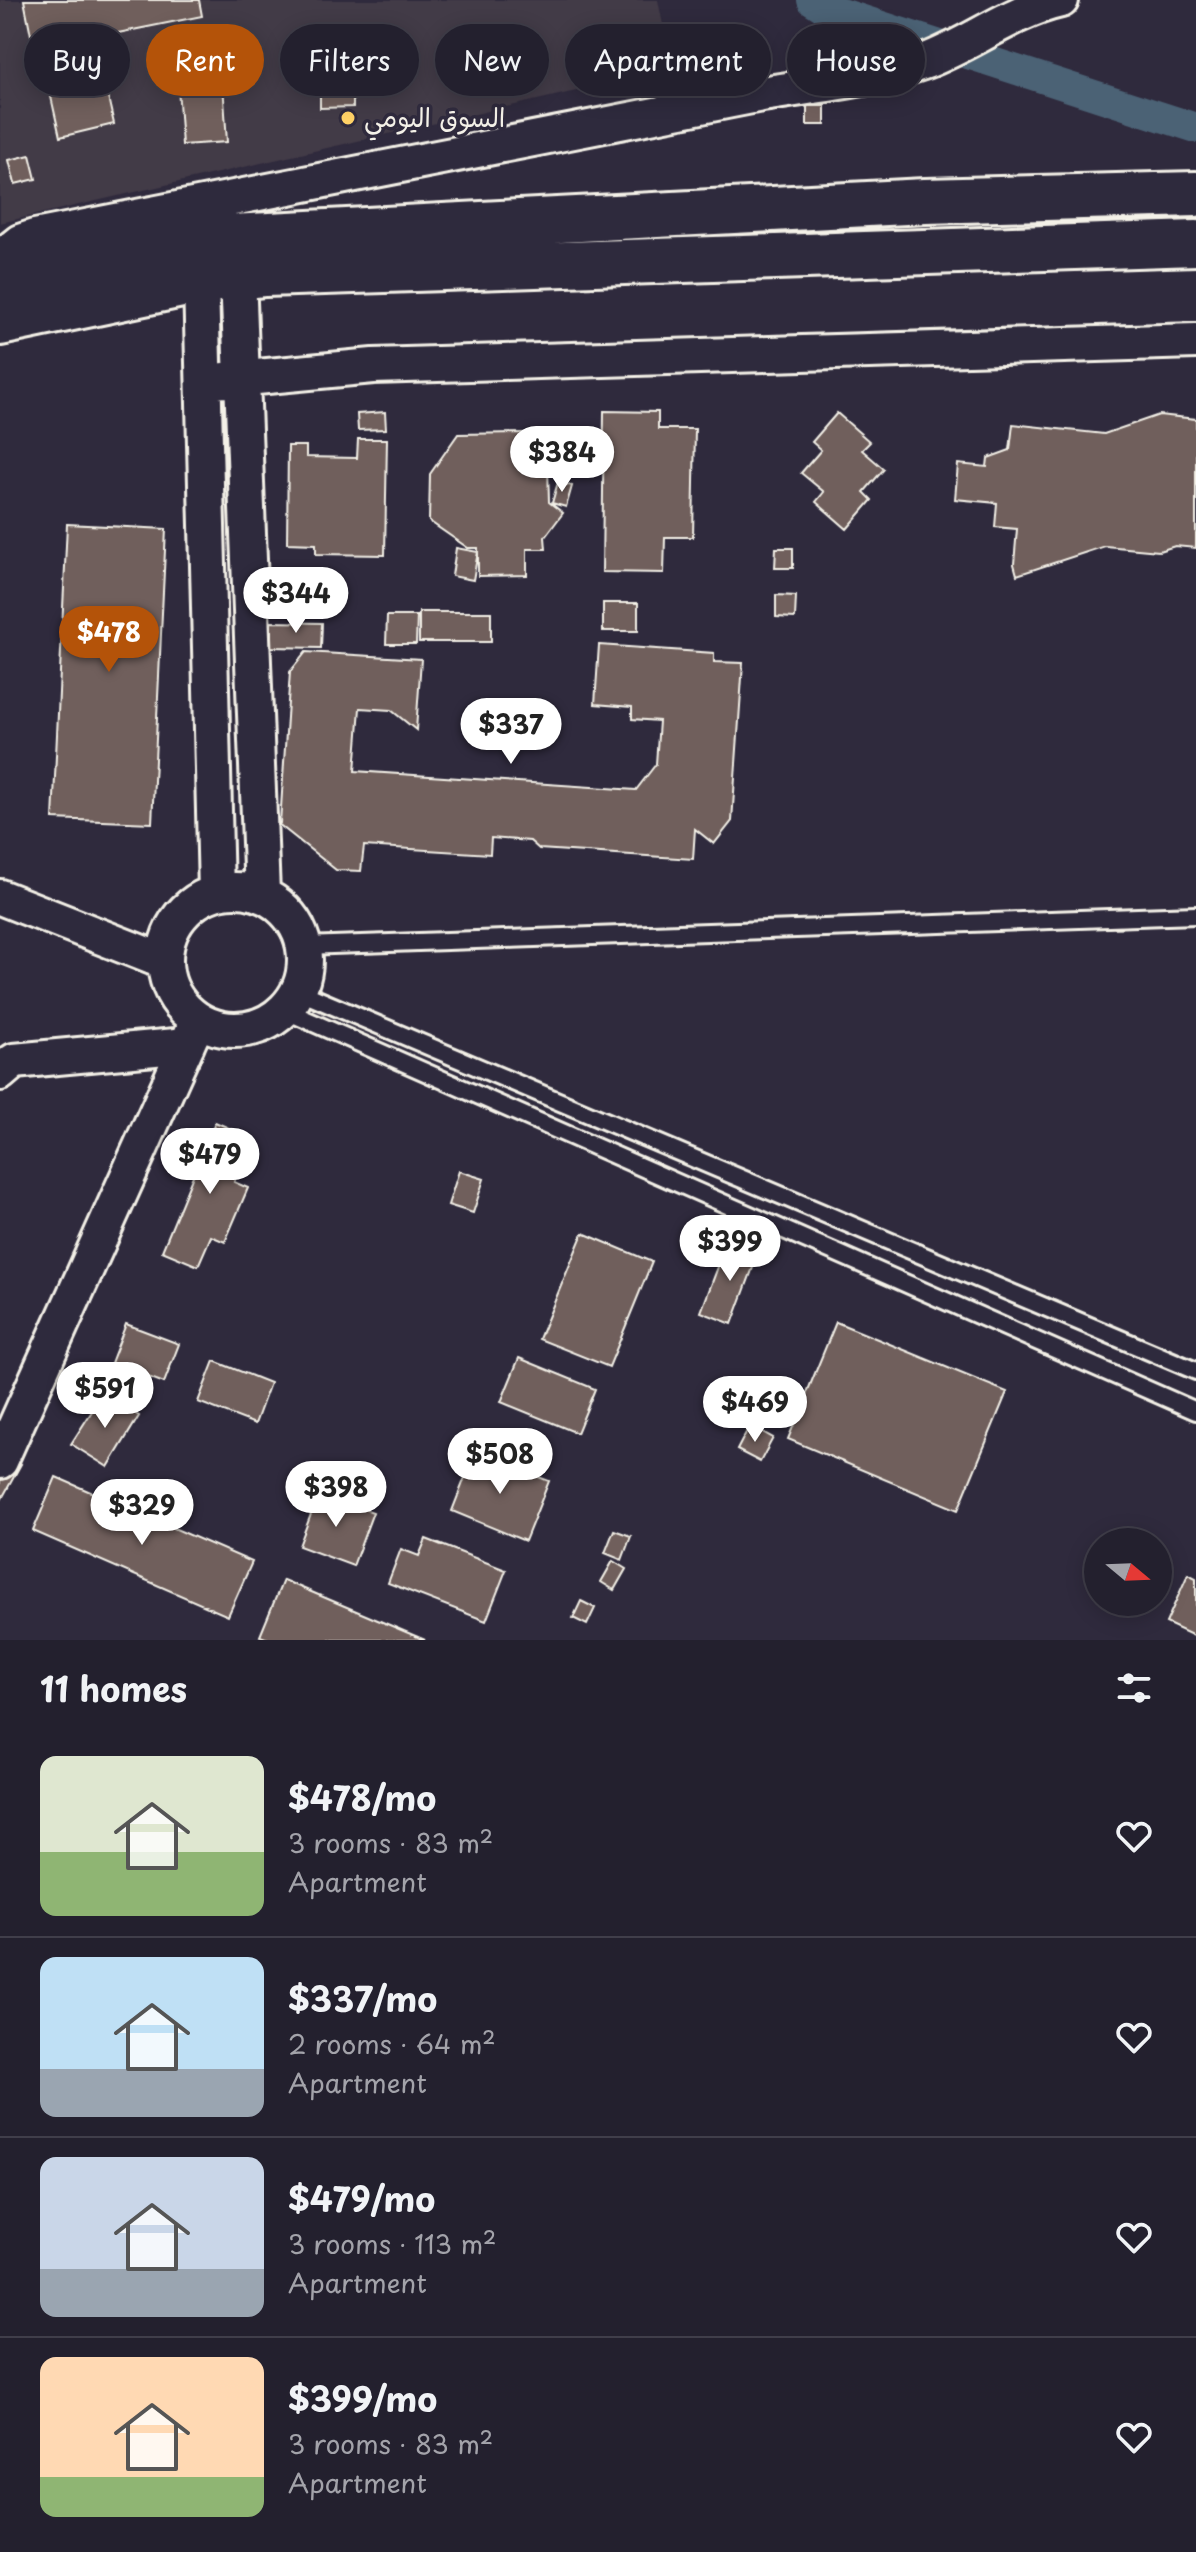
<!DOCTYPE html>
<meta charset="utf-8">
<style>
body{margin:0;font-family:"Playpen Sans","Playpen Sans Arabic",sans-serif;background:#2b2836;color:#f1f3f6;height:100vh;display:flex;flex-direction:column;font-size:30px;white-space:nowrap}
*{box-sizing:border-box;margin:0}
p{font-size:26px;color:#a3a3aa}
.icon{flex:none;width:44px;height:44px;fill:none;stroke:currentColor;stroke-width:2;stroke-linecap:round;stroke-linejoin:round}
.map{position:relative;height:1640px;overflow:hidden}
.panel{display:flex;flex-direction:column;background:#23202e;flex:1}
.panel>*{flex:none}
.hud{position:absolute;left:24px;top:24px;width:1148px;height:72px;display:flex;gap:16px}
.needle{width:52px;rotate:109deg}
.tools{position:absolute;left:1084px;top:1528px;display:grid;gap:16px}
.tools a{display:grid;place-items:center;width:88px;height:88px;border-radius:50%;background:#23202e;box-shadow:0 4px 20px #0003,0 0 0 2px #403e4a;font-size:40px}
.price{position:absolute;translate:-50% -68px;padding:0 18px;border-radius:28px;background:#fff;color:#222;font-size:26px;line-height:52px;filter:drop-shadow(0 2px 4px #0008)}
.price::after{content:'';position:absolute;left:50%;top:48px;width:24px;height:18px;margin-left:-12px;background:inherit;clip-path:polygon(0 0,100% 0,50% 100%)}
.price.current{background:#b45309;color:#fff}
ul{padding:0;list-style:none}
li{display:flex;align-items:center;gap:24px;height:200px;padding:0 40px}
li+li{border-top:2px solid #403e4a}
li span{display:grid;place-items:center;flex:none;width:224px;height:160px;border-radius:16px;color:#555}
li>.icon{margin-inline-start:auto}
span .icon{width:96px;height:96px;fill:#fffc;stroke-width:1}
li b{font-size:34px}
h2{display:flex;justify-content:space-between;align-items:center;height:96px;padding:0 40px;font-size:34px}
.tag{padding:0 28px;border-radius:36px;background:#23202e;box-shadow:0 4px 20px #0003,0 0 0 2px #403e4a;font-size:28px;line-height:72px}
.tag.current{background:#b45309;color:#fff}
.map>svg:first-child{display:block}
.built{fill:#423a46}
.lines{fill:none;stroke-linecap:round;stroke-linejoin:round}
.canal{stroke:#4b6275;stroke-width:30}
.building{fill:#6f5e5c;stroke:#f4f1e8;stroke-width:2}
.lane-casing{stroke:#f4f1e8;stroke-width:22}
.street-casing{stroke:#f4f1e8;stroke-width:40}
.secondary-casing{stroke:#f4f1e8;stroke-width:50}
.lane{stroke:#2f2a3d;stroke-width:16}
.street{stroke:#2f2a3d;stroke-width:34}
.secondary{stroke:#2f2a3d;stroke-width:44}
.poi-dot{fill:#ffd166;stroke:#2f2a3d;stroke-width:3}
.labels{text-anchor:middle;stroke-width:7;stroke-linejoin:round;paint-order:stroke}
.poi-label{font-size:26px;fill:#f4f1e8;stroke:#2f2a3d;text-anchor:start}
</style>
<div class="map">
<svg width="1196" height="1640" viewBox="0 0 1196 1640">
<rect width="100%" height="100%" fill="#2f2a3d"/>
<filter id="ink" filterUnits="userSpaceOnUse"><feTurbulence type="fractalNoise" baseFrequency=".0125" numOctaves="2"/><feDisplacementMap in="SourceGraphic" scale="16" xChannelSelector="R" yChannelSelector="G"/><feConvolveMatrix kernelMatrix="1 2 1 2 8 2 1 2 1" color-interpolation-filters="sRGB"/></filter>
<g filter="url(#ink)">
<path class="built" d="M0 0H658L672 69 0 223Z"/>
<g class="lines">
<path class="canal" d="M812 0 823 7 1196 128"/>
</g>
<path class="building" d="M24 0H199L202 16 34 50Z
M95 40 114 124 60 137 41 52Z
M223 84 227 142 182 145 178 87Z
M320 90H353V107L320 108Z
M807 106H825V125H807Z
M30 155 36 179 15 184 9 160Z
M604 411 658 412V429H695L693 537H665L664 573 602 572Z
M385 412 386 429 358 430 357 414Z
M837 413 870 442 862 450 884 469 864 492 872 500 847 529 816 502 824 492 801 473 821 450 812 442Z
M1159 415 1196 419V548L1175 546 1159 551 1105 546 1017 575 1014 564 1017 529 995 527 997 503 955 499 958 464 987 467 988 458 1010 450 1013 424 1104 434Z
M526 433 532 437V454L548 466 549 502 563 513 545 537 546 549H527V575L478 576V548H468L429 521 430 474 458 434Z
M358 439H387L385 555 316 554V544L287 543 288 446H306V457L357 458Z
M558 482 572 486 566 507 552 503Z
M67 524 166 529 152 823 53 819Z
M456 548 478 552 473 580 452 576Z
M776 548H793V568H775Z
M776 595 796 596 795 618 776 617Z
M603 603H638V631H603Z
M419 612H491V642H419Z
M387 616H417L416 644H386Z
M271 622 322 623 321 648 271 647Z
M599 645 714 653V662L743 663 732 821 714 844 695 829 693 859 539 849 530 841 491 838 490 854 364 846 361 871 336 870 277 823H280L290 672 306 652 421 659 416 730 391 710 360 708 355 771 636 790 656 764 659 721 632 719V707L595 704Z
M215 1122 252 1138 234 1182 248 1188 225 1242 211 1236 198 1266 162 1251Z
M459 1171 484 1179 473 1213 448 1205Z
M583 1233 652 1262 609 1367 539 1339Z
M727 1243 758 1254 732 1324 701 1312Z
M836 1322 1007 1392 958 1510 788 1439Z
M126 1324 179 1344 164 1383 111 1363Z
M519 1358 595 1389 577 1433 501 1402Z
M214 1361 270 1383 255 1424 198 1402Z
M103 1394 139 1416 108 1467 71 1444Z
M750 1425 773 1438 760 1462 737 1450Z
M475 1452 549 1481 525 1541 452 1511Z
M6 1456 21 1464 0 1502V1468Z
M56 1477 252 1562 228 1616 33 1531Z
M319 1493 373 1512 353 1566 299 1546Z
M614 1530 631 1536 622 1560 605 1553Z
M426 1539 506 1570 486 1621 388 1583 401 1549 419 1556Z
M613 1561 626 1569 614 1590 601 1582Z
M1188 1574 1196 1578V1637L1166 1623Z
M283 1580 425 1640H271L260 1636Z
M581 1601 595 1608 587 1625 573 1618Z"/>
<g class="lines">
<defs>
<path id="lane" d="M304 946 1196 915
M298 991 1196 1371
M284 1010 1196 1411"/>
<path id="street" d="M0 258 20 242 35 237 762 94C817 85 873 80 926 61 973 43 1012 11 1061 0
M238 276 262 894
M201 281 216 892
M204 382 373 366 1196 341
M165 960a70 70 0 1 1 140 0a70 70 0 1 1-140 0Z
M0 897 165 962
M0 1073 14 1061 187 1045
M0 1461 198 1020"/>
<path id="secondary" d="M0 280 130 252 212 238 925 201 1196 194
M0 323 201 281 265 274 1196 243"/>
</defs>
<use href="#lane" class="lane-casing"/>
<use href="#street" class="street-casing"/>
<use href="#secondary" class="secondary-casing"/>
<use href="#lane" class="lane"/>
<use href="#street" class="street"/>
<use href="#secondary" class="secondary"/>
</g>
</g>
<circle class="poi-dot" cx="348" cy="118" r="8"/>
<g class="labels">
<g class="poi-label">
<text x="364" y="127">السوق اليومي</text>
</g>
</g>
</svg>
<div class="tools">
<a><svg class="needle" viewBox="-14 -14 28 28"><path d="M0-13l5 13h-10z" fill="#e53935"/><path d="M0 13l5-13h-10z" fill="#a3a3aa"/></svg></a>
</div>
<b class="price" style="left:562px;top:494px">$384</b>
<b class="price" style="left:296px;top:635px">$344</b>
<b class="price current" style="left:109px;top:674px">$478</b>
<b class="price" style="left:511px;top:766px">$337</b>
<b class="price" style="left:210px;top:1196px">$479</b>
<b class="price" style="left:730px;top:1283px">$399</b>
<b class="price" style="left:105px;top:1430px">$591</b>
<b class="price" style="left:755px;top:1444px">$469</b>
<b class="price" style="left:500px;top:1496px">$508</b>
<b class="price" style="left:336px;top:1529px">$398</b>
<b class="price" style="left:142px;top:1547px">$329</b>
<div class="hud">
<a class="tag">Buy</a>
<a class="tag current">Rent</a>
<a class="tag">Filters</a>
<a class="tag">New</a>
<a class="tag">Apartment</a>
<a class="tag">House</a>
</div>
</div>
<section class="panel">
<h2>11 homes<svg class="icon" aria-label="filters" viewBox="0 0 24 24"><path d="M4 7h16M4 17h16"/><circle cx="9" cy="7" r="2"/><circle cx="15" cy="17" r="2"/></svg></h2>
<ul>
<li><span style="background:linear-gradient(#dfe7d0 60%,#8fb573 0)"><svg class="icon" aria-label="home" viewBox="0 0 24 24"><path d="M3 11l9-7 9 7M6 9v11h12V9"/></svg></span><div><b>$478/mo</b><p>3 rooms · 83 m²</p><p>Apartment</p></div><svg class="icon" aria-label="heart" viewBox="0 0 24 24"><path d="M12 20l-8-8c-3-5 5-10 8-4 3-6 11-1 8 4z"/></svg></li>
<li><span style="background:linear-gradient(#bfe0f5 70%,#9aa5b1 0)"><svg class="icon" aria-label="home" viewBox="0 0 24 24"><path d="M3 11l9-7 9 7M6 9v11h12V9"/></svg></span><div><b>$337/mo</b><p>2 rooms · 64 m²</p><p>Apartment</p></div><svg class="icon" aria-label="heart" viewBox="0 0 24 24"><path d="M12 20l-8-8c-3-5 5-10 8-4 3-6 11-1 8 4z"/></svg></li>
<li><span style="background:linear-gradient(#c9d6e8 70%,#9aa5b1 0)"><svg class="icon" aria-label="home" viewBox="0 0 24 24"><path d="M3 11l9-7 9 7M6 9v11h12V9"/></svg></span><div><b>$479/mo</b><p>3 rooms · 113 m²</p><p>Apartment</p></div><svg class="icon" aria-label="heart" viewBox="0 0 24 24"><path d="M12 20l-8-8c-3-5 5-10 8-4 3-6 11-1 8 4z"/></svg></li>
<li><span style="background:linear-gradient(#ffd9b3 75%,#8fb573 0)"><svg class="icon" aria-label="home" viewBox="0 0 24 24"><path d="M3 11l9-7 9 7M6 9v11h12V9"/></svg></span><div><b>$399/mo</b><p>3 rooms · 83 m²</p><p>Apartment</p></div><svg class="icon" aria-label="heart" viewBox="0 0 24 24"><path d="M12 20l-8-8c-3-5 5-10 8-4 3-6 11-1 8 4z"/></svg></li>
</ul>
</section>
